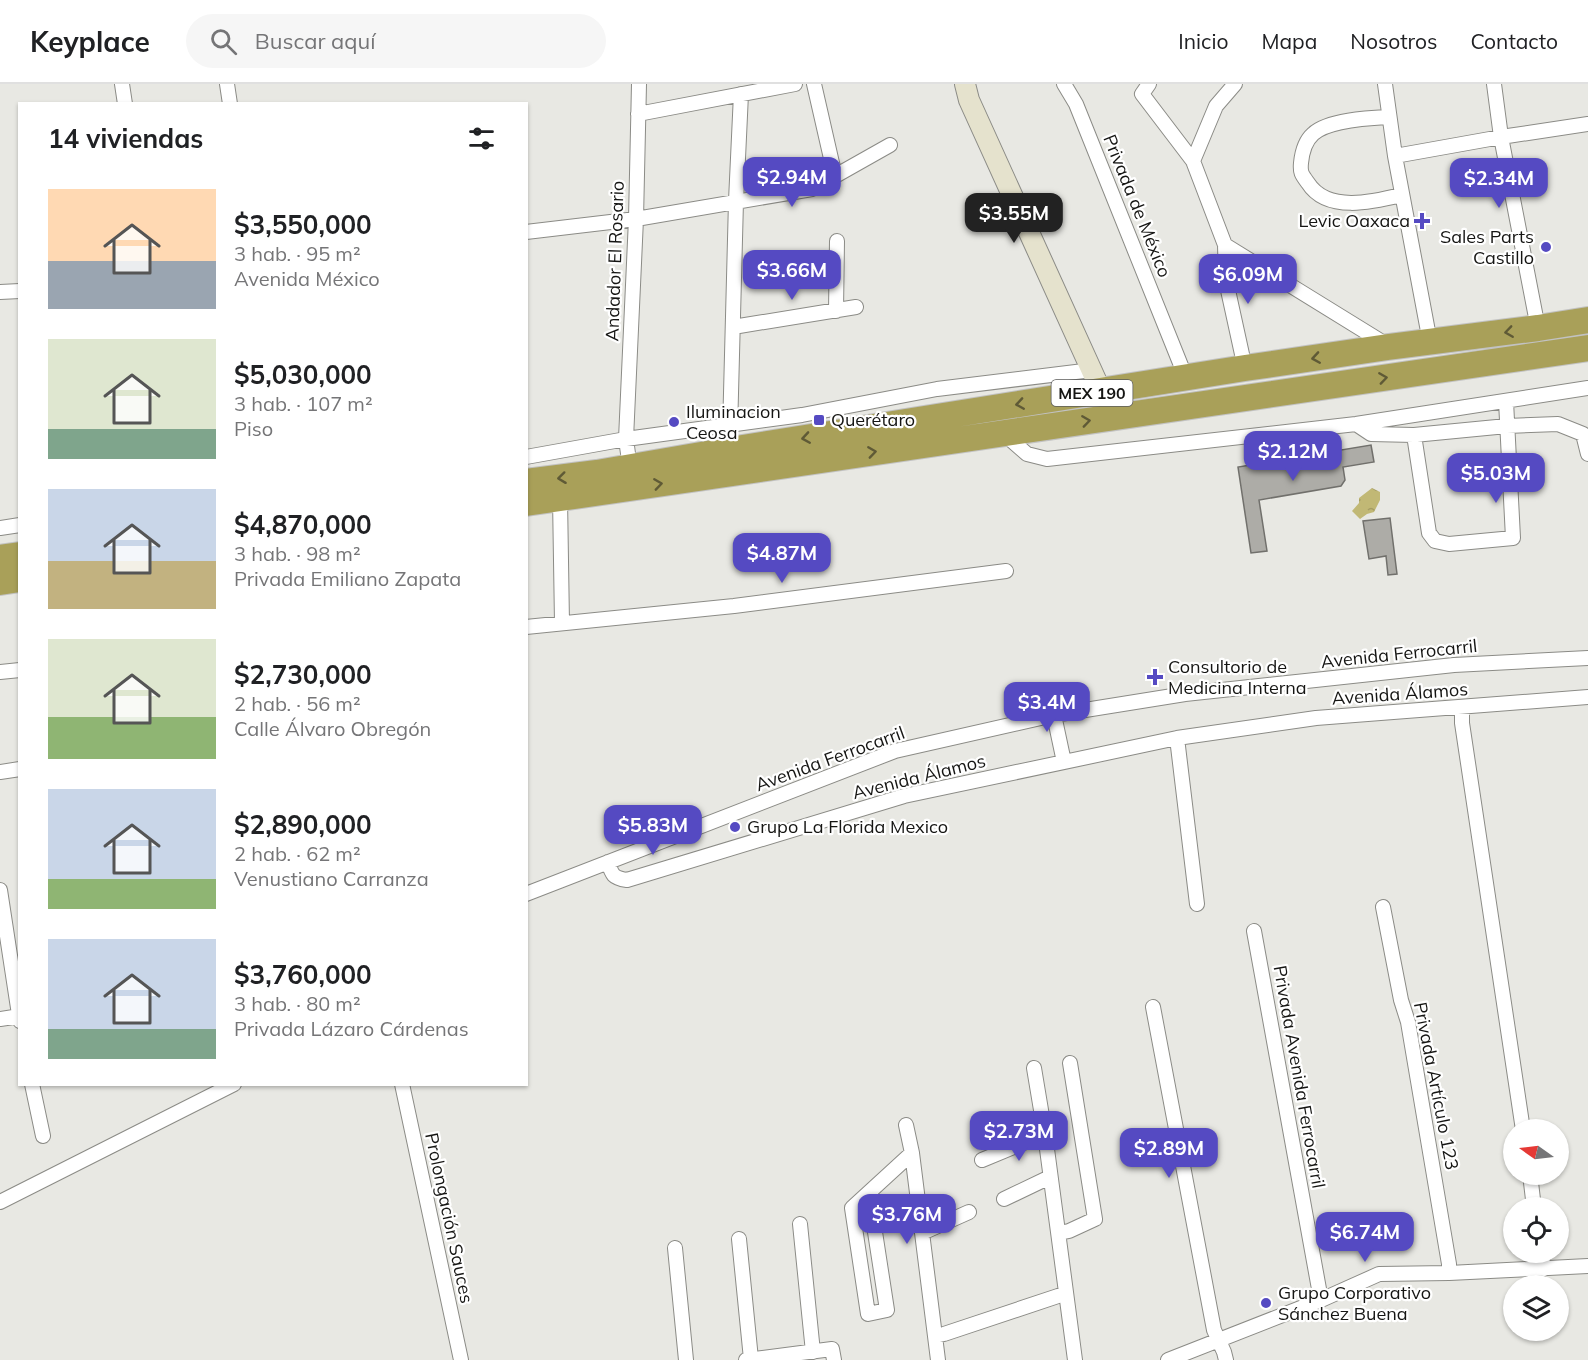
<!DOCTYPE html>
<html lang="es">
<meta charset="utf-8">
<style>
body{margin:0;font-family:Mulish,sans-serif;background:#f6f6f6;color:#202124;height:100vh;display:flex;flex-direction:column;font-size:22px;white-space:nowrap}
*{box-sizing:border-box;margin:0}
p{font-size:20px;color:#757577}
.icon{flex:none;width:33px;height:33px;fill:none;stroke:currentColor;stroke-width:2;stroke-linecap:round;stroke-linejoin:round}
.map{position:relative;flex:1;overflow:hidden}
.drawer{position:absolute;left:18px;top:18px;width:510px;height:984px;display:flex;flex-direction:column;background:#fff;border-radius:0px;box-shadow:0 2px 4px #0004}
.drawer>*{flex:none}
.needle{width:39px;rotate:284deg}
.controls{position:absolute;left:1503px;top:1035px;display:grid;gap:12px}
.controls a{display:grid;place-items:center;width:66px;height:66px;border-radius:50%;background:#fff;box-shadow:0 2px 4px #0004;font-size:30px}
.price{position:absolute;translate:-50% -51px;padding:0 14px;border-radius:12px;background:#554ac2;color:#fff;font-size:20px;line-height:39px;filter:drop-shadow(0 2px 3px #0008)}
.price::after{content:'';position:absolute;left:50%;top:36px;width:18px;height:14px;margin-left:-9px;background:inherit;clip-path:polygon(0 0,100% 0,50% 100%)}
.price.selected{background:#222;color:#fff}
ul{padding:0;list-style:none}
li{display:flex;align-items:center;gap:18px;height:150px;padding:0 30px}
li span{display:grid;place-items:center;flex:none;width:168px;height:120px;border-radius:0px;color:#555}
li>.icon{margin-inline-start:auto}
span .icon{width:72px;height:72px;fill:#fffc;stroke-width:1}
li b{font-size:26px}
h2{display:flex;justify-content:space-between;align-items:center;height:72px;padding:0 30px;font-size:26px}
header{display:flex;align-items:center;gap:36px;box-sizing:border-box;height:84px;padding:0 30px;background:#fff;border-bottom:2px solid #e0e0e0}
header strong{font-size:28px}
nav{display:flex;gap:33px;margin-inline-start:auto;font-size:21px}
.search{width:420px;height:54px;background:#f6f6f6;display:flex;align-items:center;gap:15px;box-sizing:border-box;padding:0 21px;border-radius:33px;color:#757577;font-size:22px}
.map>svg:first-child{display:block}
.water{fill:url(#water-ripples)}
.building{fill:#adaca7;stroke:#71706c;stroke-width:1.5}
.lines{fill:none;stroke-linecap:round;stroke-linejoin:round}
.street-casing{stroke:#8b8b86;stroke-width:16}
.secondary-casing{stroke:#8b8b86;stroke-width:22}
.highway-casing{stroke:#c2c2c2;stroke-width:28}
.street{stroke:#fff;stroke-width:14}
.secondary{stroke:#e5e2cd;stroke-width:20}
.highway{stroke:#a9a059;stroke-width:26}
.oneway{stroke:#5f5a36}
.poi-dot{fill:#554ac2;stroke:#fff;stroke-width:2}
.labels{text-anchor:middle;stroke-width:4.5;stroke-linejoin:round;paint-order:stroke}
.shield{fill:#fff;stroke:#5b5b5a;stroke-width:1.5}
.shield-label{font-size:16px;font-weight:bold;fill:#151513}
.street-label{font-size:18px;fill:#151513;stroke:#fff}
.poi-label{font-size:18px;fill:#151513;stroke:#fff;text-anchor:start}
</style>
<header>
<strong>Keyplace</strong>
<div class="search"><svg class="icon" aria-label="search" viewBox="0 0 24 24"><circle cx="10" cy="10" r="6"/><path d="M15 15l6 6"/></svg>Buscar aquí</div>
<nav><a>Inicio</a><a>Mapa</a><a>Nosotros</a><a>Contacto</a></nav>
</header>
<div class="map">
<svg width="1588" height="1276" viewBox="0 0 1588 1276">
<defs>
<pattern id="water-ripples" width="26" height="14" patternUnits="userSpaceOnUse" patternTransform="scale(1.5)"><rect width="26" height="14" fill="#c1b875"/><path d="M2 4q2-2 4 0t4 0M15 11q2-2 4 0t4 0" fill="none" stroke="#a59d64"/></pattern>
</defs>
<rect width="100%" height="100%" fill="#e8e8e3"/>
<path class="water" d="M1372 404 1380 408V416L1374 428 1367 430 1360 435 1352 427 1359 419V414Z"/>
<path class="building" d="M1371 361 1374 378 1343 383 1345 396 1341 402 1259 416 1267 467 1251 469 1238 383Z
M1390 434 1397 490 1388 491 1386 472 1369 475 1363 437Z"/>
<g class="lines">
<defs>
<path id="street" d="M122 0 125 20
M227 0 230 20
M814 0 835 92
M1064 0 1076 20 1186 294
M1149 0 1142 10 1193 77
M1235 0 1216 22 1193 77 1225 161 1387 261
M1385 0 1395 72 1430 258
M1494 0 1501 53 1538 244
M638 30 795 0
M1388 33C1369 34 1328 36 1313 50 1305 57 1302 69 1301 79 1300 89 1302 91 1308 99 1327 129 1373 118 1401 111
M1395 72 1501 53 1588 40
M526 148 636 135 812 105 890 61
M1225 161 1226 197 1245 284
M0 208 20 207
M836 227 837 157
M733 243 856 223
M1356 340 1371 350 1414 351 1429 449 1435 457 1449 460 1513 454 1506 317
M730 348 736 117 741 10
M1003 349 1027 370 1047 375 1356 340 1588 304
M1414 351 1507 342 1558 340 1583 350 1588 370
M526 373 626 355 802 331 937 305 1092 286
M630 384 626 355 636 135 639 0
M560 414 562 539
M0 444 20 441
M526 543 734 522 1006 487
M0 588 20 586
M1462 624V639L1523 1046
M1054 631 1064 678
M1177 654 1197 820
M0 688 20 685
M608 778C612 791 613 794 627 796L904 712 1177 654 1316 634 1588 613
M0 806 20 937
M526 810 895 667 1054 631 1185 610 1454 581 1588 574
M1383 823 1401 916 1408 938 1449 1180V1189
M1254 847 1321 1216
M1153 923 1214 1246 1224 1268 1226 1276
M0 935 20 932
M1034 984 1045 1050 1075 1276
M32 1000 43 1052
M402 1000 461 1276
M906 1041 912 1069 938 1276
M982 1076 1045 1050
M1530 1090 1534 1124
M869 1109 887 1226 868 1230 852 1124 912 1069
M1004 1115 1050 1093
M0 1118 234 1000
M800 1140 813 1268
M922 1149 969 1128
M1059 1149 1069 1147 1095 1135 1070 979
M739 1155 751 1275
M675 1164 686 1276
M1541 1168 1544 1185
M935 1252 944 1250 1058 1212 1065 1210
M746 1276 832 1265 834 1276
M1168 1276 1321 1216 1379 1190 1449 1189 1588 1182"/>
<path id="secondary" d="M965 0 969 16 1101 307"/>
<path id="highway" d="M526 398 597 389 730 366 1245 284 1388 263 1538 244 1588 236
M526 419 1588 264
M0 474 20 471
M0 498 20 495"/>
</defs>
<use href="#street" class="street-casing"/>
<use href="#secondary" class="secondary-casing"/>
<use href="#highway" class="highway-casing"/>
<use href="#street" class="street"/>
<use href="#secondary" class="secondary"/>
<use href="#highway" class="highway"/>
</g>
<defs><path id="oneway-chevron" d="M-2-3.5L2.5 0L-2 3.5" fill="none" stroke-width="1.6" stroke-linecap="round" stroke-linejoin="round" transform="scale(1.5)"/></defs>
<g class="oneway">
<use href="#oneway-chevron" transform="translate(1509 248) rotate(172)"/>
<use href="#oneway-chevron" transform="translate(1316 274) rotate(171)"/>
<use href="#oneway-chevron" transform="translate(1383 294) rotate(-8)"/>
<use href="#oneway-chevron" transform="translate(1020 320) rotate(171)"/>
<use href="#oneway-chevron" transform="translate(1086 337) rotate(-8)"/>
<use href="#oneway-chevron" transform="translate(806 354) rotate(171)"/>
<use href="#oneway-chevron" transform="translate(872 368) rotate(-8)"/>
<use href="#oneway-chevron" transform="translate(562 394) rotate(173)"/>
<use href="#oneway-chevron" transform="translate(658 400) rotate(-8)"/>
</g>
<g class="poi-dot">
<path d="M1419 128h6v6h6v6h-6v6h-6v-6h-6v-6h6z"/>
<circle cx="1546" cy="163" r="6"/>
<rect x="813" y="330" width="12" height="12" rx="3"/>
<circle cx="674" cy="338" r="6"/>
<path d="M1152 584h6v6h6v6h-6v6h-6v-6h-6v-6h6z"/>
<circle cx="735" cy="743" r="6"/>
<circle cx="1266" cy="1219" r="6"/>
</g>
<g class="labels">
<rect class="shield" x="1051.5" y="296" width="81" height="26" rx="4.5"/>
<g class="shield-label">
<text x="1092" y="315">MEX 190</text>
</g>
<g class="street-label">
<text transform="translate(1137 122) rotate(68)" y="6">Privada de México</text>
<text transform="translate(615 177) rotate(-88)" y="6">Andador El Rosario</text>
<text transform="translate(1399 570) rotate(-6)" y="6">Avenida Ferrocarril</text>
<text transform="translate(1400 610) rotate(-4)" y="6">Avenida Álamos</text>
<text transform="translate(830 675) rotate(-20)" y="6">Avenida Ferrocarril</text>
<text transform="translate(919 693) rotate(-14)" y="6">Avenida Álamos</text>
<text transform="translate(1299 993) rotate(80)" y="6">Privada Avenida Ferrocarril</text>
<text transform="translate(1436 1002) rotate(79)" y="6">Privada Artículo 123</text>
<text transform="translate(449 1134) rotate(78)" y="6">Prolongación Sauces</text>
</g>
<g class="poi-label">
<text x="1410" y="143" text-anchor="end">Levic Oaxaca</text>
<text x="1534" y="159" text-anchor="end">Sales Parts<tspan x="1534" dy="21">Castillo</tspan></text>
<text x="686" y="334">Iluminacion<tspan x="686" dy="21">Ceosa</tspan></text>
<text x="831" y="342">Querétaro</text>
<text x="1168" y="589">Consultorio de<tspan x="1168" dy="21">Medicina Interna</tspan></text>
<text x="747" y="749">Grupo La Florida Mexico</text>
<text x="1278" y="1215">Grupo Corporativo<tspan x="1278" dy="21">Sánchez Buena</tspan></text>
</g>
</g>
</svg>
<div class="controls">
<a><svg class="needle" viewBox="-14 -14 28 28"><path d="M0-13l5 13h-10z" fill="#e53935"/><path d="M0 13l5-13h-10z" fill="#757577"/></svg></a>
<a><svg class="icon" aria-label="locate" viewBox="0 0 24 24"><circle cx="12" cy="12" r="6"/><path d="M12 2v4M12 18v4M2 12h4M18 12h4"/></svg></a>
<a><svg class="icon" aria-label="layers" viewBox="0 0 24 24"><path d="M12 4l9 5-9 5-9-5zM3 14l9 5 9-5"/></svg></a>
</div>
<b class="price" style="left:792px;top:124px">$2.94M</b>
<b class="price" style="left:1499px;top:125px">$2.34M</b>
<b class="price selected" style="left:1014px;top:160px">$3.55M</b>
<b class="price" style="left:792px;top:217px">$3.66M</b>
<b class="price" style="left:1248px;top:221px">$6.09M</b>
<b class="price" style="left:1293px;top:398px">$2.12M</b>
<b class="price" style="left:1496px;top:420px">$5.03M</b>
<b class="price" style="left:782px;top:500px">$4.87M</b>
<b class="price" style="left:1047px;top:649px">$3.4M</b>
<b class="price" style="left:653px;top:772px">$5.83M</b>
<b class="price" style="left:1019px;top:1078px">$2.73M</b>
<b class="price" style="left:1169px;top:1095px">$2.89M</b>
<b class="price" style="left:907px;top:1161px">$3.76M</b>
<b class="price" style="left:1365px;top:1179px">$6.74M</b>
<section class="drawer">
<h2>14 viviendas<svg class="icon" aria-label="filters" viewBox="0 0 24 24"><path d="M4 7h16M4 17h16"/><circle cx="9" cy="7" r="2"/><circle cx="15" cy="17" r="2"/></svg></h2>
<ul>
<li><span style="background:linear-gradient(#ffd9b3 60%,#9aa5b1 0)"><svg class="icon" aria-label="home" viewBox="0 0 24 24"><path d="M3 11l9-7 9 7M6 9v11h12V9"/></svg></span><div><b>$3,550,000</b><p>3 hab. · 95 m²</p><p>Avenida México</p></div></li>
<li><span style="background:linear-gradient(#dfe7d0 75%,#7fa58c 0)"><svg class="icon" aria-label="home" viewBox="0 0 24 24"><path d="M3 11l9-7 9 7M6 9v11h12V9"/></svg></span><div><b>$5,030,000</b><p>3 hab. · 107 m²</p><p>Piso</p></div></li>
<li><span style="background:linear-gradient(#c9d6e8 60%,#c2b280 0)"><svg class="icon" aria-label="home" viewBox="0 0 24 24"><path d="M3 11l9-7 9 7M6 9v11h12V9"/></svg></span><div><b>$4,870,000</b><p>3 hab. · 98 m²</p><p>Privada Emiliano Zapata</p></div></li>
<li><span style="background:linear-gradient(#dfe7d0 65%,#8fb573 0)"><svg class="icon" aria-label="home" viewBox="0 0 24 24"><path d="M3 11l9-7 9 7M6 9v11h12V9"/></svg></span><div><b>$2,730,000</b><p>2 hab. · 56 m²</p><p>Calle Álvaro Obregón</p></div></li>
<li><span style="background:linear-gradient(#c9d6e8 75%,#8fb573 0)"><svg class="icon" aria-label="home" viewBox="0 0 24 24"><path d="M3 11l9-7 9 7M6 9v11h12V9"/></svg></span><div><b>$2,890,000</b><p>2 hab. · 62 m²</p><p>Venustiano Carranza</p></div></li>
<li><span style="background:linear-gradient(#c9d6e8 75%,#7fa58c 0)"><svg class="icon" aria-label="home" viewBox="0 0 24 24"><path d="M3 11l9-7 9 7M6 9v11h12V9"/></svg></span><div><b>$3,760,000</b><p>3 hab. · 80 m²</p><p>Privada Lázaro Cárdenas</p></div></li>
</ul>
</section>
</div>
